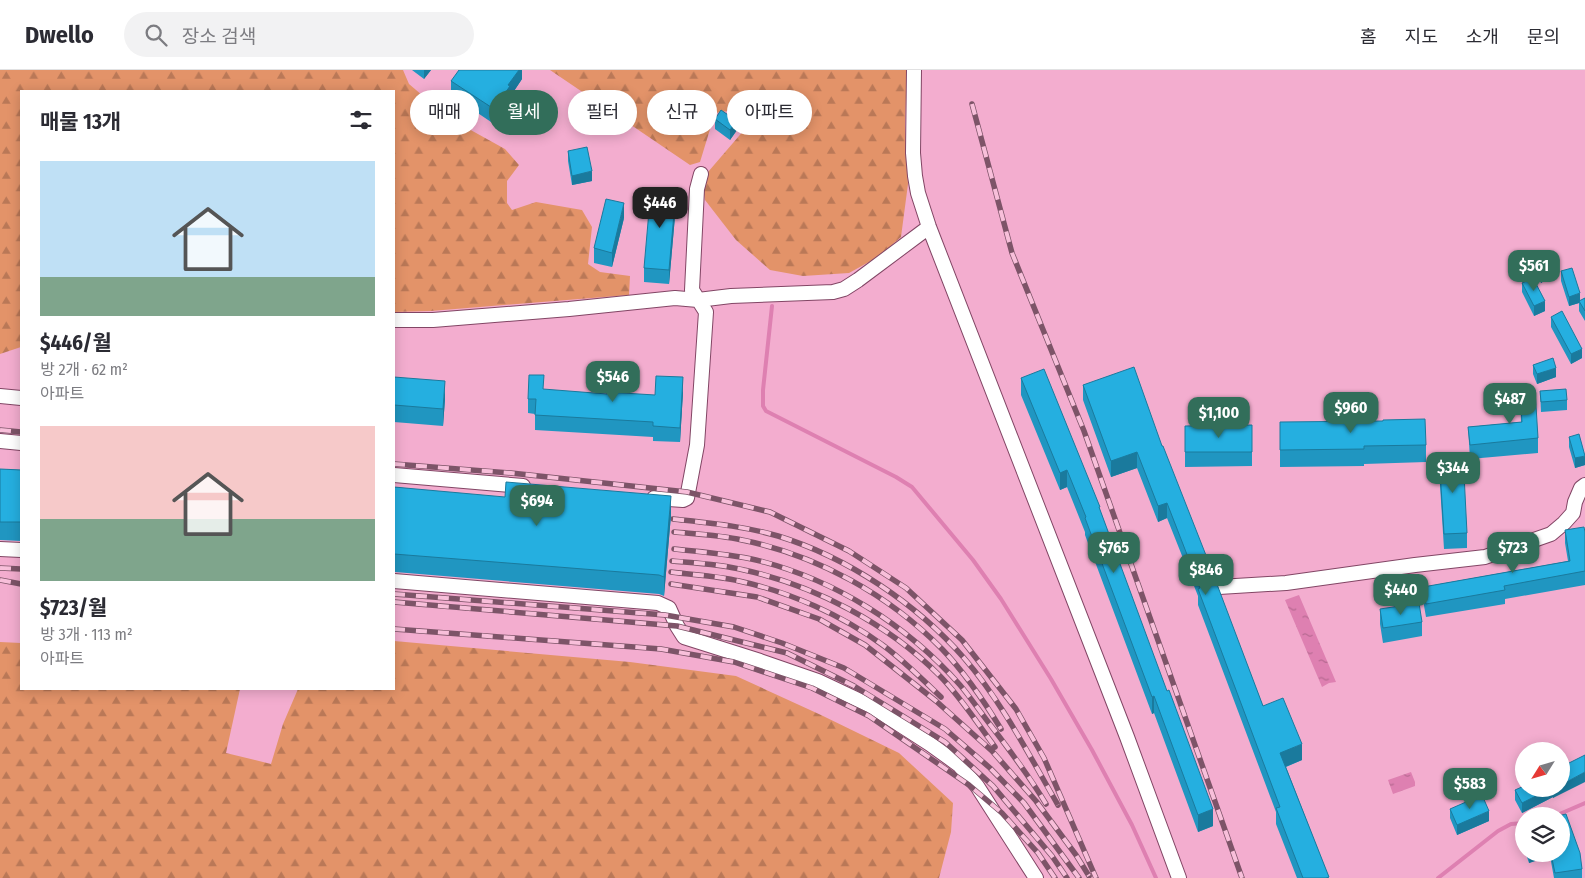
<!DOCTYPE html>
<html lang="ko">
<meta charset="utf-8">
<style>
body{margin:0;font-family:"Fira Sans Condensed","Noto Sans KR",sans-serif;background:#f2f2f3;color:#2b2b33;height:100vh;display:flex;flex-direction:column;font-size:19px;white-space:nowrap}
*{box-sizing:border-box;margin:0}
p{font-size:16px;color:#7c7c81}
.icon{flex:none;width:28px;height:28px;fill:none;stroke:currentColor;stroke-width:2;stroke-linecap:round;stroke-linejoin:round}
.map{position:relative;flex:1;overflow:hidden}
.drawer{position:absolute;left:20px;top:20px;width:375px;height:600px;display:flex;flex-direction:column;background:#fff;border-radius:0px;box-shadow:0 2px 12px #0003}
.drawer>*{flex:none}
.top-card{position:absolute;left:410px;top:20px;width:475px;height:45px;display:flex;gap:10px}
.needle{width:32px;rotate:233deg}
.controls{position:absolute;left:1515px;top:672px;display:grid;gap:10px}
.controls a{display:grid;place-items:center;width:55px;height:55px;border-radius:50%;background:#fff;box-shadow:0 2px 12px #0003;font-size:25px}
.price{position:absolute;translate:-50% -42px;padding:0 11px;border-radius:10px;background:#326e5a;color:#fff;font-size:16px;line-height:32px;filter:drop-shadow(0 1px 2px #0008)}
.price::after{content:'';position:absolute;left:50%;top:30px;width:15px;height:11px;margin-left:-8px;background:inherit;clip-path:polygon(0 0,100% 0,50% 100%)}
.price.on{background:#222;color:#fff}
ul{padding:0;list-style:none}
li{display:grid;align-content:center;gap:10px;height:265px;padding:0 20px}
li span{display:grid;place-items:center;height:155px;border-radius:0px;color:#555}
li>.icon{margin-inline-start:auto}
span .icon{width:90px;height:90px;fill:#fffc;stroke-width:1}
li b{font-size:21px}
h2{display:flex;justify-content:space-between;align-items:center;height:60px;padding:0 20px;font-size:21px}
.pill{padding:0 18px;border-radius:22px;background:#fff;box-shadow:0 2px 12px #0003;font-size:18px;line-height:45px}
.pill.on{background:#326e5a;color:#fff}
header{display:flex;align-items:center;gap:30px;box-sizing:border-box;height:70px;padding:0 25px;background:#fff;border-bottom:1px solid #e1e1e2}
header strong{font-size:24px}
nav{display:flex;gap:28px;margin-inline-start:auto;font-size:18px}
.search{width:350px;height:45px;background:#f2f2f3;display:flex;align-items:center;gap:12px;box-sizing:border-box;padding:0 18px;border-radius:28px;color:#7c7c81;font-size:19px}
.map>svg:first-child{display:block}
.forest{fill:url(#forest-firs)}
.water{fill:url(#water-ripples)}
.lines{fill:none;stroke-linecap:round;stroke-linejoin:round}
.stream{stroke:#de80b1;stroke-width:4}
.street-casing{stroke:#824665;stroke-width:16}
.street{stroke:#fff;stroke-width:14}
.rail-casing{stroke:#7d5468;stroke-width:5.5}
.rail{stroke:#f8bfda;stroke-width:4;stroke-dasharray:11;stroke-linecap:butt}
.wall{fill:#2096c1}
.shaded-wall{fill:#1a7a9d}
.building{fill:#25afe0;stroke:#1a7a9d}
</style>
<header>
<strong>Dwello</strong>
<div class="search"><svg class="icon" aria-label="search" viewBox="0 0 24 24"><circle cx="10" cy="10" r="6"/><path d="M15 15l6 6"/></svg>장소 검색</div>
<nav><a>홈</a><a>지도</a><a>소개</a><a>문의</a></nav>
</header>
<div class="map">
<svg width="1585" height="808" viewBox="0 0 1585 808">
<defs>
<pattern id="forest-firs" width="22" height="20" patternUnits="userSpaceOnUse" patternTransform="scale(1.25)"><rect width="22" height="20" fill="#e39369"/><path d="M5 1l3.5 6h-7zM16 11l3.5 6h-7z" fill="#ba7857"/></pattern>
<pattern id="water-ripples" width="26" height="14" patternUnits="userSpaceOnUse" patternTransform="scale(1.25)"><rect width="26" height="14" fill="#de80b1"/><path d="M2 4q2-2 4 0t4 0M15 11q2-2 4 0t4 0" fill="none" stroke="#b66991"/></pattern>
</defs>
<rect width="100%" height="100%" fill="#f3adcf"/>
<path class="forest" d="M0 0H403L409 14 449 48 505 79 519 95 507 111V133L512 140 536 132 582 140 592 157 588 194 600 202 630 206 629 225 431 241 394 242V21H21V277L0 284Z
M550 0H907L905 55 908 114 901 167 878 187 849 203 803 206 770 200 736 170 705 130 703 119 708 102 745 59 728 41 715 43 700 92 690 95Z
M394 571 630 592 736 606 821 645 899 683 953 733 951 762 939 808H0V572L21 573V619H240L226 683 271 694 283 654 298 619H394Z"/>
<path class="water" d="M1299 525 1336 612 1329 613 1322 617 1285 530Z
M1411 702 1415 712V716L1393 724 1388 710Z"/>
<g class="lines">
<path class="stream" d="M772 236 763 320V336L766 341 896 407 912 417 973 490 1001 529 1051 609 1092 680 1132 755 1156 808
M1555 746 1585 733
M1438 808 1498 761 1511 754 1524 753"/>
<defs>
<path id="street" d="M914 0 913 83 915 106 918 123 929 157 1127 667 1179 808
M394 250H433L569 239 675 228 698 230 731 226 833 222 844 219 858 210 929 157
M0 326 21 328
M0 371 21 373
M394 405 523 416
M654 428 683 430 687 428 697 375 706 242 692 220 697 119 701 104
M0 479 21 480
M394 511 658 533 669 538 677 556 684 567 760 591 818 611 871 636 930 674 959 695 977 716 1036 808
M1219 517 1286 513 1415 495 1485 487 1551 464 1564 453 1573 443 1575 432 1581 418 1585 415"/>
</defs>
<use href="#street" class="street-casing"/>
<use href="#street" class="street"/>
<defs>
<path id="rail" d="M972 34 1012 183 1084 361 1242 808
M0 360 21 362
M394 394 511 403 687 422 770 442 849 481 906 518 962 570 1016 639 1044 688 1096 808
M673 449C709 453 744 456 778 466 847 487 917 534 964 588 1002 632 1029 685 1058 735
M674 462C696 464 720 465 742 470 817 485 889 525 942 579 965 603 984 631 1001 659
M674 479C701 482 729 484 756 490 834 509 907 555 960 615 971 628 981 643 992 657 1011 682 1030 707 1046 734
M672 491C696 493 720 494 744 500 814 515 888 554 939 605 960 626 977 653 995 677
M0 498 21 499
M671 502C694 505 717 506 739 511 790 522 842 545 884 576 904 591 922 609 941 627
M0 510 21 514
M671 514 757 527 819 549 865 575 936 631 992 681 1036 731 1076 785 1089 806
M394 524 665 545 734 557 782 573 844 598 945 659 990 698 1024 733 1079 808
M394 532 677 556 787 583 854 616 945 672 993 716 1052 786 1067 808
M394 559 661 579 734 592 812 618 869 646 969 715 1002 743 1038 783 1055 808"/>
</defs>
<use href="#rail" class="rail-casing"/>
<use href="#rail" class="rail"/>
</g>
<path class="wall" d="M412 0H431L424 9Z
M522 0V9L510 27V30L494 54 451 25V11Z
M715 49 737 60 730 70 715 59Z
M568 81 592 111 572 115 568 91Z
M676 135 669 214 644 212V198Z
M624 148 612 197 594 193V178Z
M1531 187 1550 207 1541 213 1531 196Z
M1561 201 1580 231 1585 228V251L1579 241V233L1569 236 1561 211Z
M1522 213 1545 241 1534 246 1522 222Z
M1551 247 1582 288 1571 294 1551 257Z
M1533 295 1556 307 1537 314 1533 304Z
M394 307 445 329 443 356 394 352Z
M1021 308 1100 440 1213 756 1198 762 1154 643 1152 644 1085 465V462L1067 417 1060 420 1021 325Z
M1083 315 1162 376 1263 636 1302 690 1286 697 1329 808H1297L1276 754V742L1198 535V526L1167 448 1158 452 1137 398 1111 407 1083 330Z
M544 320 607 324 655 325 683 322 680 372 653 371V367L535 360V344L528 343V329Z
M1520 321 1538 368V383L1470 389 1468 357 1521 352Z
M1540 321 1567 330V340L1541 342Z
M1280 352 1426 375V392L1364 394V396L1280 397Z
M1252 355V396L1185 397V356Z
M1569 367 1585 395 1575 398 1569 377Z
M1439 385 1467 463V478L1444 479 1439 399Z
M0 399 21 400V471L0 470Z
M394 417 671 445 664 526 659 524 395 502Z
M1565 460 1585 462V515L1505 529V534L1426 547 1423 530V517L1568 491 1565 473Z
M1380 539 1422 552V566L1383 573 1380 554Z
M1524 719H1561L1553 728V727L1522 743 1515 730V720Z
M1450 739 1489 751 1457 765 1450 748Z
M1524 756V778L1520 768V758Z
M1526 784H1561L1582 799V808H1554L1550 786 1529 793Z"/>
<path class="shaded-wall" d="M424 0H431L424 9Z
M519 0H522V9L510 27V30L494 54V39L508 15Z
M737 51V60L730 70V60Z
M592 101V111L572 115V106Z
M676 121V135L669 214V200Z
M624 133V148L612 197V183Z
M1550 198V207L1541 213V203Z
M1580 223V233L1579 231V233L1569 236V227Z
M1545 231V241L1534 246V236Z
M1582 279V288L1571 294V284Z
M1556 298V307L1537 314V304Z
M683 307V322L680 372V358Z
M445 311V329L443 356V339Z
M1137 382V398L1111 407V391Z
M1585 386V395L1575 398V388Z
M1067 400V417L1060 420V403Z
M671 426V445L664 526V507Z
M1167 433V448L1158 452V436Z
M395 483V502H394V484Z
M1154 626V643L1152 644V627Z
M1302 674V690L1280 699V683Z
M1585 702V712L1553 728V719H1561V715Z
M1550 719H1553V727L1522 743V733Z
M1213 739V756L1198 762V745Z
M1489 741V751L1457 765V755Z
M1530 784H1550V786L1529 793Z"/>
<path class="building" d="M459 0H519L508 15 510 16 494 39 451 11Z
M721 40 737 51 730 60 715 49Z
M587 77 592 101 572 106 568 81Z
M651 118 676 121 669 200 644 198Z
M606 129 624 133 612 183 594 178Z
M1540 181 1550 198 1541 203 1531 187Z
M1572 198 1580 223 1569 227 1561 201Z
M1533 208 1545 231 1534 236 1522 213Z
M1585 228V241L1579 231Z
M1562 241 1582 279 1571 284 1551 247Z
M1553 288 1556 298 1537 304 1533 295Z
M1134 297 1162 376H1163L1211 498V506L1215 509 1263 636 1283 628 1302 674 1280 683 1329 807 1326 808H1303L1276 738 1280 737 1198 519 1200 518 1167 433 1158 436 1137 382 1111 391 1083 315Z
M1044 299 1100 437H1099L1167 621 1169 620 1213 739 1198 745 1154 626 1152 627 1085 448 1086 447 1067 400 1060 403 1021 308Z
M529 305H544L543 319 607 324V322L655 325 656 306 683 307 680 358 653 356V352L535 345 536 329H528Z
M394 307 445 311 443 339 394 335Z
M1566 319 1567 330 1541 332 1540 321Z
M1535 320 1538 368 1470 375 1468 357 1522 352 1520 321Z
M1425 349 1426 375 1364 376V379L1280 380V352L1383 351V350Z
M1252 355V382H1185V356Z
M1579 364 1585 386 1575 388 1569 367Z
M1463 384 1467 463 1444 464 1439 385Z
M0 399 21 400V452H0Z
M506 412 671 426 664 507 659 505 394 484V417L505 427Z
M1584 457 1585 462V501L1504 516 1505 520 1426 534 1423 517 1570 491 1565 460Z
M1419 533 1422 552 1383 558 1380 539Z
M1585 685V702L1561 715V697Z
M1524 716V719H1550L1522 733 1515 720Z
M1482 725 1489 741 1457 755 1450 739Z
M1566 744 1580 783 1582 799 1555 803 1551 784H1561V746H1558Z
M1524 756V769L1520 758Z"/>
</svg>
<div class="controls">
<a><svg class="needle" viewBox="-14 -14 28 28"><path d="M0-13l5 13h-10z" fill="#e53935"/><path d="M0 13l5-13h-10z" fill="#7c7c81"/></svg></a>
<a><svg class="icon" aria-label="layers" viewBox="0 0 24 24"><path d="M12 4l9 5-9 5-9-5zM3 14l9 5 9-5"/></svg></a>
</div>
<b class="price on" style="left:660px;top:159px">$446</b>
<b class="price" style="left:1534px;top:222px">$561</b>
<b class="price" style="left:613px;top:333px">$546</b>
<b class="price" style="left:1510px;top:355px">$487</b>
<b class="price" style="left:1351px;top:364px">$960</b>
<b class="price" style="left:1219px;top:369px">$1,100</b>
<b class="price" style="left:1453px;top:424px">$344</b>
<b class="price" style="left:537px;top:457px">$694</b>
<b class="price" style="left:1114px;top:504px">$765</b>
<b class="price" style="left:1513px;top:504px">$723</b>
<b class="price" style="left:1206px;top:526px">$846</b>
<b class="price" style="left:1401px;top:546px">$440</b>
<b class="price" style="left:1470px;top:740px">$583</b>
<div class="top-card">
<a class="pill">매매</a>
<a class="pill on">월세</a>
<a class="pill">필터</a>
<a class="pill">신규</a>
<a class="pill">아파트</a>
</div>
<section class="drawer">
<h2>매물 13개<svg class="icon" aria-label="filters" viewBox="0 0 24 24"><path d="M4 7h16M4 17h16"/><circle cx="9" cy="7" r="2"/><circle cx="15" cy="17" r="2"/></svg></h2>
<ul>
<li><span style="background:linear-gradient(#bfe0f5 75%,#7fa58c 0)"><svg class="icon" aria-label="home" viewBox="0 0 24 24"><path d="M3 11l9-7 9 7M6 9v11h12V9"/></svg></span><div><b>$446/월</b><p>방 2개 · 62 m²</p><p>아파트</p></div></li>
<li><span style="background:linear-gradient(#f6c9c9 60%,#7fa58c 0)"><svg class="icon" aria-label="home" viewBox="0 0 24 24"><path d="M3 11l9-7 9 7M6 9v11h12V9"/></svg></span><div><b>$723/월</b><p>방 3개 · 113 m²</p><p>아파트</p></div></li>
</ul>
</section>
</div>
